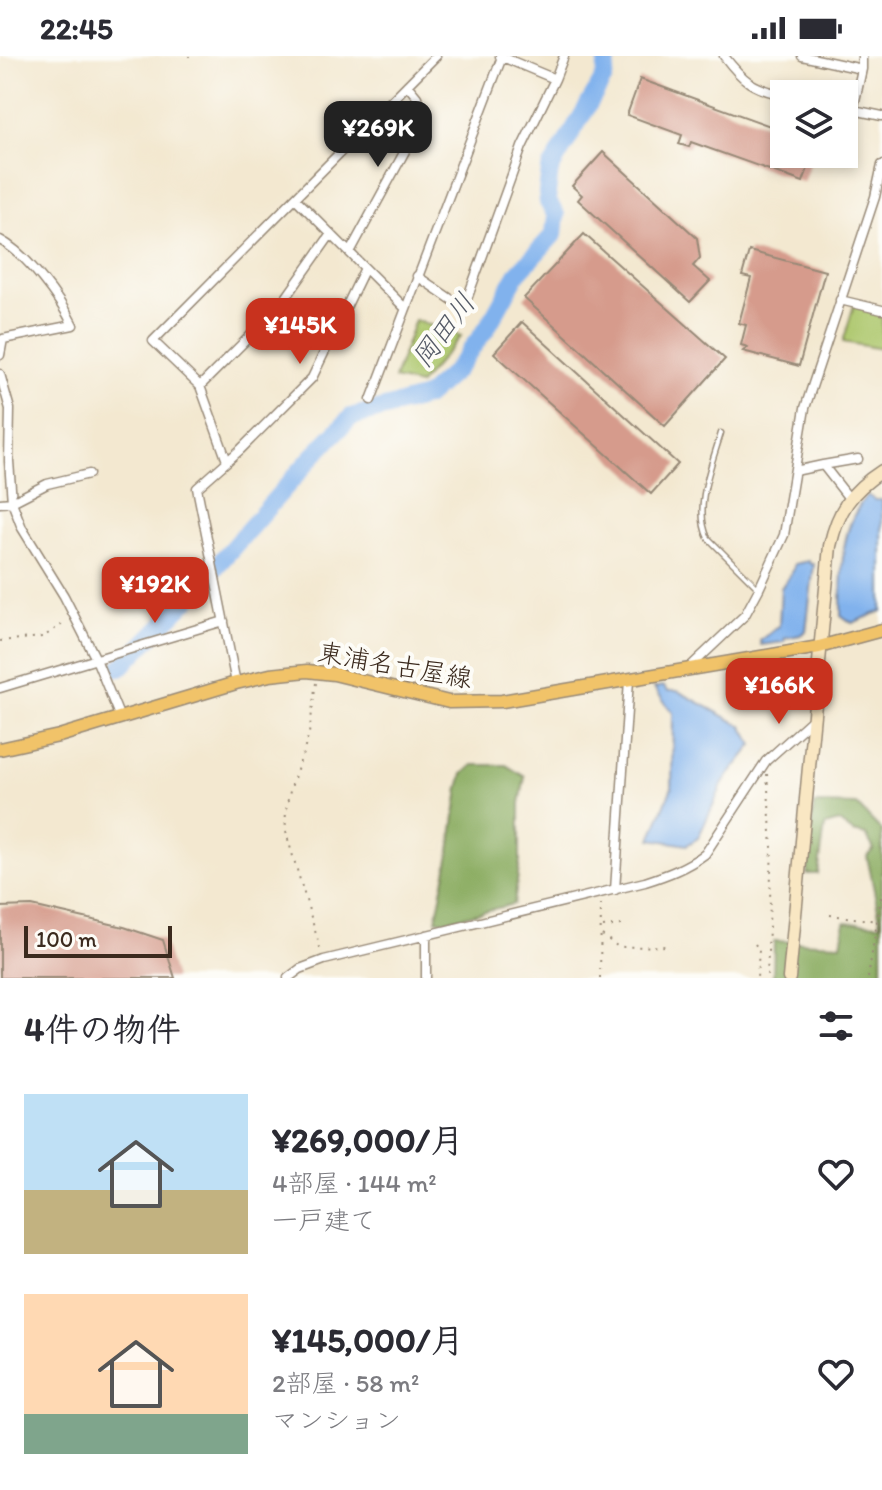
<!DOCTYPE html>
<html lang="ja">
<meta charset="utf-8">
<style>
body{margin:0;font-family:Itim,"Klee One",sans-serif;background:#f7f7f7;color:#2b2b33;height:100vh;display:flex;flex-direction:column;font-size:30px;white-space:nowrap}
*{box-sizing:border-box;margin:0}
p{font-size:26px;color:#7c7c81}
.icon{flex:none;width:44px;height:44px;fill:none;stroke:currentColor;stroke-width:2;stroke-linecap:round;stroke-linejoin:round}
.map{position:relative;height:922px;overflow:hidden}
.side{display:flex;flex-direction:column;background:#fff;flex:1}
.side>*{flex:none}
.buttons{position:absolute;left:770px;top:24px;display:grid;gap:16px}
.buttons a{display:grid;place-items:center;width:88px;height:88px;border-radius:0px;background:#fff;box-shadow:0 4px 12px #0003;font-size:40px}
.scale{position:absolute;left:24px;bottom:20px;width:148px;box-sizing:border-box;padding-left:8px;border:4px solid #3b2a1e;border-top:0;font-size:22px;line-height:28px;white-space:nowrap;color:#3b2a1e;-webkit-text-stroke:6px #fdfcf7;paint-order:stroke}
.price{position:absolute;translate:-50% -68px;padding:0 18px;border-radius:16px;background:#c8321e;color:#fff;font-size:26px;line-height:52px;filter:drop-shadow(0 2px 4px #0008)}
.price::after{content:'';position:absolute;left:50%;top:48px;width:24px;height:18px;margin-left:-12px;background:inherit;clip-path:polygon(0 0,100% 0,50% 100%)}
.price.selected{background:#222;color:#fff}
ul{padding:0;list-style:none}
li{display:flex;align-items:center;gap:24px;height:200px;padding:0 24px}
li span{display:grid;place-items:center;flex:none;width:224px;height:160px;border-radius:0px;color:#555}
li>.icon{margin-inline-start:auto}
span .icon{width:96px;height:96px;fill:#fffc;stroke-width:1}
li b{font-size:34px}
h2{display:flex;justify-content:space-between;align-items:center;height:96px;padding:0 24px;font-size:34px}
.status{display:flex;justify-content:space-between;align-items:center;height:56px;padding:0 40px;background:#fff;direction:ltr}
.status svg{height:22px;fill:currentColor}
.map>svg:first-child{display:block}
.green{fill:#aec86e;stroke:#747946;stroke-width:2}
.forest{fill:#8aac61;stroke:#626b40;stroke-width:2}
.water{fill:#81b2ed;stroke:#5e6e86;stroke-width:2}
.lines{fill:none;stroke-linecap:round;stroke-linejoin:round}
.river{stroke:#81b2ed;stroke-width:18}
.building{fill:#d69b8c}
.lane-casing{stroke:#978977;stroke-width:7}
.street-casing{stroke:#978977;stroke-width:11}
.secondary-casing{stroke:#978977;stroke-width:15}
.primary-casing{stroke:#978977;stroke-width:15}
.path{stroke:#978977;stroke-width:2;stroke-dasharray:2 6;stroke-linecap:butt}
.lane{stroke:#fff;stroke-width:4}
.street{stroke:#fff;stroke-width:8}
.secondary{stroke:#f9e7c3;stroke-width:12}
.primary{stroke:#f1c369;stroke-width:12}
.labels{text-anchor:middle;stroke-width:8;stroke-linejoin:round;paint-order:stroke}
.street-label{font-size:26px;fill:#3b2a1e;stroke:#fdfcf7}
.water-label{font-size:28px;font-style:italic;fill:#545a66;stroke:#fdfcf7}
</style>
<div class="status"><b>22:45</b><svg viewBox="0 0 49 12"><path d="M0 12V9h3v3zM5 12V6h3v6zM10 12V3h3v9zM15 12V0h3v12zM26 1h20v11H26zM47 4h2v5h-2z"/></svg></div>
<div class="map">
<svg width="882" height="922" viewBox="0 0 882 922">
<rect width="100%" height="100%" fill="#fdfcf7"/>
<filter id="ink" filterUnits="userSpaceOnUse"><feTurbulence type="fractalNoise" baseFrequency=".0125" numOctaves="2"/><feDisplacementMap in="SourceGraphic" scale="16" xChannelSelector="R" yChannelSelector="G"/><feConvolveMatrix kernelMatrix="1 2 1 2 8 2 1 2 1" color-interpolation-filters="sRGB"/></filter>
<filter id="wash" filterUnits="userSpaceOnUse"><feTurbulence type="fractalNoise" baseFrequency=".006" numOctaves="4" result="noise"/><feDisplacementMap in="SourceGraphic" scale="32" xChannelSelector="R" yChannelSelector="G"/><feGaussianBlur stdDeviation="1.8" result="paint"/><feColorMatrix in="noise" values="0 0 0 0 0 0 0 0 0 0 0 0 0 0 0 0 0 1.4 0 .05"/><feComposite in="paint" operator="in"/></filter>
<g filter="url(#wash)">
<rect width="100%" height="100%" fill="#f3e8d0"/>
<path class="green" d="M854 249 882 258V293L843 286Z
M415 264 461 280 419 329 394 323Z"/>
<path class="forest" d="M473 709H506L525 721 520 747V804L514 848 444 865 436 864 449 802 459 732 463 718Z
M814 748 857 749 882 775V922H773L774 885 841 888 845 866 881 868 867 800 874 793 866 779 853 776 839 766 825 770 818 818H807Z"/>
<path class="water" d="M867 439 875 444H882V555L852 567 841 559C842 516 838 474 867 439Z
M809 505 810 508H814L806 575 800 579 785 582 784 586 761 589 760 585 779 570 781 532 794 513V508Z
M663 630 668 635H678L742 670 753 689 724 725 698 782 687 789 651 783 672 731 673 657 654 632Z"/>
<g class="lines">
<path class="river" d="M120 612 185 546 312 401 351 361 426 341 454 316 487 272 517 218 554 178 556 159 548 146 547 137 550 114 604 22 608 0"/>
</g>
<g id="blocks">
<path class="building" d="M640 23 784 75V98H813L803 126 691 86 689 91 679 88 682 79 627 59Z
M603 96 697 182 700 202 693 210 710 225 690 246 578 144 582 139 572 130Z
M584 178 725 303 665 370 524 242Z
M749 195 825 215 799 310 743 295 748 291 741 289 746 269 739 267 751 222 742 220Z
M522 266 678 408 651 438 494 297Z
M32 850 124 871 163 884 175 922H0V851Z"/>
</g>
</g>
<g filter="url(#ink)">
<use href="#blocks" fill-opacity="0" stroke="#978977" stroke-width="2"/>
<g class="lines">
<defs>
<path id="lane" d="M721 377C712 408 693 452 708 482L758 532"/>
<path id="street" d="M724 0C743 25 753 33 784 39
M802 0 862 13
M555 23 564 0
M844 52 882 60
M853 54 862 13V0
M295 142 404 251
M0 184C27 198 60 243 73 269L3 283 0 299
M350 196 412 82 419 48 417 41 407 29
M417 220 458 248 466 246 522 91 555 23 500 0
M840 244 882 254
M0 318 10 353 9 405 12 446 22 472 64 540 96 603 120 662
M200 330 281 249 331 178
M371 344 502 1
M227 405 200 330 153 285 436 0
M823 409 858 403
M795 415 823 409 848 441
M0 447 12 446 47 428 89 418
M689 612 745 559 759 533 784 479 805 352 875 141 882 109
M236 627 197 432 240 394 312 322 365 212
M0 632 224 565
M615 834 629 624
M288 922 300 913 324 904 645 826C667 819 686 812 705 798L766 705 815 661
M426 922V879"/>
<path id="secondary" d="M789 922 830 490C838 454 851 435 882 415"/>
<path id="primary" d="M0 693 59 680 236 627 270 619 307 615 334 618 449 646 502 645 819 591 882 574"/>
</defs>
<use href="#lane" class="lane-casing"/>
<use href="#street" class="street-casing"/>
<use href="#secondary" class="secondary-casing"/>
<use href="#primary" class="primary-casing"/>
<path class="path" d="M189 1V0
M0 585 43 581 66 566
M316 627C313 644 312 660 309 677 301 711 280 743 287 780L321 895
M767 718 772 791 767 922
M830 859 877 865
M603 871 622 869
M602 879 617 890 624 891 669 890
M755 888 759 894 757 922
M600 922 601 848
M868 922 882 835"/>
<use href="#lane" class="lane"/>
<use href="#street" class="street"/>
<use href="#secondary" class="secondary"/>
<use href="#primary" class="primary"/>
</g>
</g>
<g class="labels">
<g class="street-label">
<text transform="translate(395 609) rotate(10)" y="9">東浦名古屋線</text>
</g>
<g class="water-label">
<text transform="translate(443 274) rotate(-53)" y="10">岡田川</text>
</g>
</g>
</svg>
<div class="buttons">
<a><svg class="icon" aria-label="layers" viewBox="0 0 24 24"><path d="M12 4l9 5-9 5-9-5zM3 14l9 5 9-5"/></svg></a>
</div>
<div class="scale">100 m</div>
<b class="price selected" style="left:378px;top:113px">¥269K</b>
<b class="price" style="left:300px;top:310px">¥145K</b>
<b class="price" style="left:155px;top:569px">¥192K</b>
<b class="price" style="left:779px;top:670px">¥166K</b>
</div>
<section class="side">
<h2>4件の物件<svg class="icon" aria-label="filters" viewBox="0 0 24 24"><path d="M4 7h16M4 17h16"/><circle cx="9" cy="7" r="2"/><circle cx="15" cy="17" r="2"/></svg></h2>
<ul>
<li><span style="background:linear-gradient(#bfe0f5 60%,#c2b280 0)"><svg class="icon" aria-label="home" viewBox="0 0 24 24"><path d="M3 11l9-7 9 7M6 9v11h12V9"/></svg></span><div><b>¥269,000/月</b><p>4部屋 · 144 m²</p><p>一戸建て</p></div><svg class="icon" aria-label="heart" viewBox="0 0 24 24"><path d="M12 20l-8-8c-3-5 5-10 8-4 3-6 11-1 8 4z"/></svg></li>
<li><span style="background:linear-gradient(#ffd9b3 75%,#7fa58c 0)"><svg class="icon" aria-label="home" viewBox="0 0 24 24"><path d="M3 11l9-7 9 7M6 9v11h12V9"/></svg></span><div><b>¥145,000/月</b><p>2部屋 · 58 m²</p><p>マンション</p></div><svg class="icon" aria-label="heart" viewBox="0 0 24 24"><path d="M12 20l-8-8c-3-5 5-10 8-4 3-6 11-1 8 4z"/></svg></li>
</ul>
</section>
